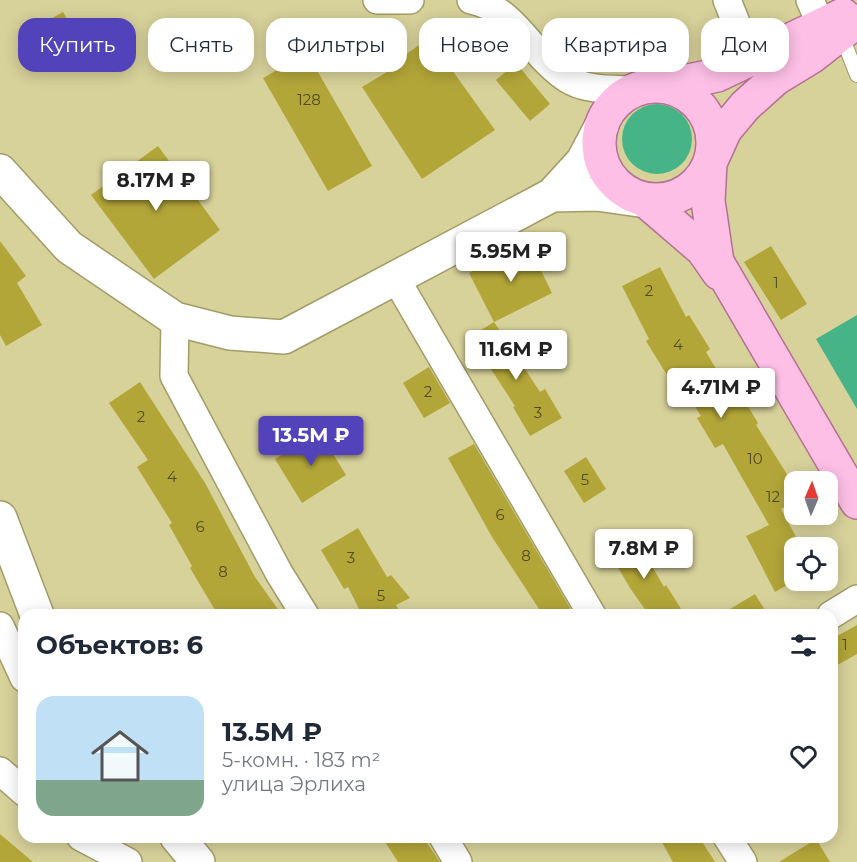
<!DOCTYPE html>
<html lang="ru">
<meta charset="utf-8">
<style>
body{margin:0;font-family:Montserrat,sans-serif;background:#f2f2f3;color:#1f2937;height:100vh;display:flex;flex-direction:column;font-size:22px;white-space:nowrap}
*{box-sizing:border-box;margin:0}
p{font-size:20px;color:#747a83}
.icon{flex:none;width:33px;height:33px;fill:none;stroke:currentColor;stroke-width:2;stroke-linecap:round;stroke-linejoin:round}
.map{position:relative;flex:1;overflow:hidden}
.sheet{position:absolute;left:18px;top:609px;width:820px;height:234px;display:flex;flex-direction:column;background:#fff;border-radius:18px;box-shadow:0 3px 15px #0003}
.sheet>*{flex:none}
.hud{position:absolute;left:18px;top:18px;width:822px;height:54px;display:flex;gap:12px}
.needle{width:39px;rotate:2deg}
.controls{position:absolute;left:784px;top:471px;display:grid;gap:12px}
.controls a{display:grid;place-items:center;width:54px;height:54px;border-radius:12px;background:#fff;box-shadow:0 3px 15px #0003;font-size:30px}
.price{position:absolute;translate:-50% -51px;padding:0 14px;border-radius:6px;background:#fff;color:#222;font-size:20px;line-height:39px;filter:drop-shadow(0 2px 3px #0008)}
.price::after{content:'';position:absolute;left:50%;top:36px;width:18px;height:14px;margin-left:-9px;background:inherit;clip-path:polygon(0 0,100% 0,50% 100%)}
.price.selected{background:#5343bb;color:#fff}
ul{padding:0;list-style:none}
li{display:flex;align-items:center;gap:18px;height:150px;padding:0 18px}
li span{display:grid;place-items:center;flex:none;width:168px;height:120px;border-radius:18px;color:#555}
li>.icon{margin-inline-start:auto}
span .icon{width:72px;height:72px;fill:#fffc;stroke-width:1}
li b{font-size:26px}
h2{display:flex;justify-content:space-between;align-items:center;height:72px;padding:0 18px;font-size:26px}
.tag{padding:0 21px;border-radius:18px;background:#fff;box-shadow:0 3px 15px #0003;font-size:21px;line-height:54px}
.tag.selected{background:#5343bb;color:#fff}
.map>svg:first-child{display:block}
.green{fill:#46b487}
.building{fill:#b3a639}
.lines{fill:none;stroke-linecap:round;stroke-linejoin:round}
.service-casing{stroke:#a29c66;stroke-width:16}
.minor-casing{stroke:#a29c66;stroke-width:30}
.tertiary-casing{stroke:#a29c66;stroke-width:36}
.primary-casing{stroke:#b57193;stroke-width:36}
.service{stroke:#fff;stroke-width:14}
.minor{stroke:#fff;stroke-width:27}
.tertiary{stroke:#fff;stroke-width:33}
.primary{stroke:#fdbfe6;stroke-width:33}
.labels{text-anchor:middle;stroke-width:4.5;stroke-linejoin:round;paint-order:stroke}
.number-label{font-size:15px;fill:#514c20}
</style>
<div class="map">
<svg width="857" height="862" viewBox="0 0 857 862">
<rect width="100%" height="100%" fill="#d7d19a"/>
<path class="green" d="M622 139a35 35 0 1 1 70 0a35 35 0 1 1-70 0Z
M857 315V409L816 339Z"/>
<path class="building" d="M63 12 82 44 42 68 22 35Z
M429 38 495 130 422 179 362 87 397 66 395 62Z
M307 53 372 166 328 191 263 78Z
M516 63 550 104 530 121 496 80Z
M158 146 220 230 154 279 91 195Z
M0 241 26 276 17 283 42 325 6 346 0 335Z
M528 244 552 293 494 322 469 273Z
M771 246 807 304 781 320 744 262Z
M660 267 686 317 689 315 710 349 706 352 733 397 740 393 758 423 756 425 795 487V501L781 509 802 548H795L796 580 775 592 746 536 769 525 723 444 715 448 697 418 701 416 673 371 667 375 646 341 649 339 622 286Z
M494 322 540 392 545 389 562 418 530 436 513 407 515 406 470 337Z
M429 367 450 403 424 418 403 383Z
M140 382 205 483 255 577 282 615H218L190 568 192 566 169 525 172 523 137 467 148 460 109 403Z
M319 431 346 475 302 503 275 459Z
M474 444 570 608 560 615H543L492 537 448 458Z
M586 457 606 489 584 503 564 471Z
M358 528 387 577 391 575 410 598 396 605 402 615H362L348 587 344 589 321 550Z
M635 537 664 587 666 585 685 615H649L630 588 609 552Z
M755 594 768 615H720Z
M857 625V654L832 668V639Z
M0 834 33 862H0Z
M382 837H423L440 862H398Z
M659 837H699L715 862H673Z
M816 839 830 862H779Z"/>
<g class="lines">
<defs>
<path id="service" d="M841 34 857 75"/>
<path id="minor" d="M377 0H410
M471 0C516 9 530 54 566 78 585 91 613 89 635 90
M727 0 751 60
M810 0 821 25
M396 279 592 615
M175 319 174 376 279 573 305 615
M831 615 857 599
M0 626 24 678
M0 771 24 792
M81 837 128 862
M443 837 458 862
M727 837 743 862"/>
<path id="tertiary" d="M0 171 69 247 175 319 230 333 284 337 552 195 583 161 602 125
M552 195 597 194 646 201
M0 518 37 615
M177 837 198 862"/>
<path id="primary" d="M857 21 811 57 775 79 745 106 725 130 710 163 708 201 717 262 857 502
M665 86 717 75 843 15
M599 143a57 57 0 1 1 114 0a57 57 0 1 1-114 0Z
M646 201 703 250 719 273"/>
</defs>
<use href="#service" class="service-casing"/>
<use href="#minor" class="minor-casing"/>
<use href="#tertiary" class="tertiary-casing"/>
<use href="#primary" class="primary-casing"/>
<use href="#service" class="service"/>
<use href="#minor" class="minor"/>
<use href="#tertiary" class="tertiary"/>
<use href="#primary" class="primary"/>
</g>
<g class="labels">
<g class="number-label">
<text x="309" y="105">128</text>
<text x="776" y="288">1</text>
<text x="649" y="296">2</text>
<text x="678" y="350">4</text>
<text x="428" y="397">2</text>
<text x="538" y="418">3</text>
<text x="141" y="422">2</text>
<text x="755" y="464">10</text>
<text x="172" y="482">4</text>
<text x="585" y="485">5</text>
<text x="773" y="502">12</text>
<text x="500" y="520">6</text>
<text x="200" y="532">6</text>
<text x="526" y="561">8</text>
<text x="351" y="563">3</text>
<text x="223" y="577">8</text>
<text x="381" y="601">5</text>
<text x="845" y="650">1</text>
</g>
</g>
</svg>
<div class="controls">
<a><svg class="needle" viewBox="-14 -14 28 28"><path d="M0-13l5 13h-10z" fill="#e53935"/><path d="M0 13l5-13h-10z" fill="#747a83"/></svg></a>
<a><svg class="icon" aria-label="locate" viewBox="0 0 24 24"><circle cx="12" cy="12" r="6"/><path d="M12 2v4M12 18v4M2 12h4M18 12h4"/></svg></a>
</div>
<b class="price" style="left:156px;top:212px">8.17M ₽</b>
<b class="price" style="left:511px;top:283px">5.95M ₽</b>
<b class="price" style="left:516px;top:381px">11.6M ₽</b>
<b class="price" style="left:721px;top:419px">4.71M ₽</b>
<b class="price selected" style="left:311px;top:467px">13.5M ₽</b>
<b class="price" style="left:644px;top:580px">7.8M ₽</b>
<div class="hud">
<a class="tag selected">Купить</a>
<a class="tag">Снять</a>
<a class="tag">Фильтры</a>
<a class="tag">Новое</a>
<a class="tag">Квартира</a>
<a class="tag">Дом</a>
</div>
<section class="sheet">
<h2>Объектов: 6<svg class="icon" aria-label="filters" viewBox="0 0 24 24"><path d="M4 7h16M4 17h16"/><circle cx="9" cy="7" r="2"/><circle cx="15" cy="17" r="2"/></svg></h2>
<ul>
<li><span style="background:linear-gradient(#bfe0f5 70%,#7fa58c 0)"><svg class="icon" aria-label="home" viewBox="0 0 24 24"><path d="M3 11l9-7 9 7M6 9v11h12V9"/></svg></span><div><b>13.5M ₽</b><p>5-комн. · 183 m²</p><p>улица Эрлиха</p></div><svg class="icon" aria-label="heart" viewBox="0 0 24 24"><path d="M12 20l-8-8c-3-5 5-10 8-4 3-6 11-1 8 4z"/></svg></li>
</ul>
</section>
</div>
